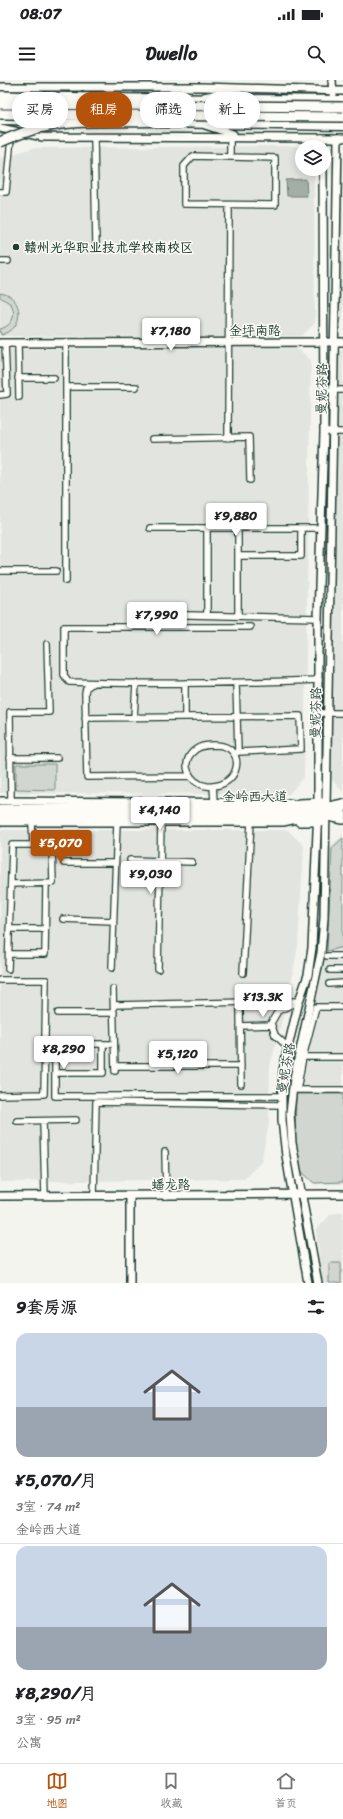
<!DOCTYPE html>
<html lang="zh">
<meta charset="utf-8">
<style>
body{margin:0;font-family:Sriracha,"LXGW WenKai TC",sans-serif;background:#f2f2f2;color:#202124;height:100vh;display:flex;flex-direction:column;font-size:15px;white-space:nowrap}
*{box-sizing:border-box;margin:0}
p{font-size:13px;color:#757577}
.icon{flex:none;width:22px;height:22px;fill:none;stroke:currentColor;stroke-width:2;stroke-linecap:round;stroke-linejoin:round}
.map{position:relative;height:1203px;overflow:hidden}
.sheet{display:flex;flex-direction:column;background:#fff;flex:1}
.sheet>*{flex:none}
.top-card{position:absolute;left:12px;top:12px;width:319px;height:36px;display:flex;gap:8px}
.buttons{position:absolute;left:295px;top:60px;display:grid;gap:8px}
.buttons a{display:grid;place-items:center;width:36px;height:36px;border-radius:50%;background:#fff;box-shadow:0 2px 10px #0003;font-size:20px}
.price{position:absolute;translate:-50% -34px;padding:0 9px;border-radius:4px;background:#fff;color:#222;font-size:13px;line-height:26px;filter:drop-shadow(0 1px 2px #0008)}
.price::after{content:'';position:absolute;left:50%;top:24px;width:12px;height:9px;margin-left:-6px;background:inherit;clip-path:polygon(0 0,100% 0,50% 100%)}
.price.active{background:#b45309;color:#fff}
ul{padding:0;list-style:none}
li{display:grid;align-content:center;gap:8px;height:212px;padding:0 16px}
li+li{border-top:1px solid #e0e0e0}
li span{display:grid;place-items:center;height:124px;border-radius:12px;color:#555}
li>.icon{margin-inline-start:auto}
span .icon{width:72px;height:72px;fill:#fffc;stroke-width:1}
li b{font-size:17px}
h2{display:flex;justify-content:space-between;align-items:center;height:48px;padding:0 16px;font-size:17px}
.chip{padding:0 14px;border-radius:16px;background:#fff;box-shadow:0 2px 10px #0003;font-size:14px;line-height:36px}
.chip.active{background:#b45309;color:#fff}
.status{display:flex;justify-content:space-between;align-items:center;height:28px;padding:0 20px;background:#fff;direction:ltr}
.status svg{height:11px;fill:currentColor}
header{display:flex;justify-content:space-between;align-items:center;height:52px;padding:0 16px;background:#fff;font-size:18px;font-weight:700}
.menu{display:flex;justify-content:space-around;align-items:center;height:56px;border-top:1px solid #e0e0e0;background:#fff;font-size:11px;color:#757577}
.menu a{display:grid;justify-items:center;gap:2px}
.menu .active{color:#b45309}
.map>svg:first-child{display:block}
.built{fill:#e2e5df}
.green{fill:#d1d6d1;stroke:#788a82}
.water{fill:#a3aea7;stroke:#6e8179}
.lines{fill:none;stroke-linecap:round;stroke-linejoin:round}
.minor-casing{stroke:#1f3d34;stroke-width:8}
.tertiary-casing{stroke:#1f3d34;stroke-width:10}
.secondary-casing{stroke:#1f3d34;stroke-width:10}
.primary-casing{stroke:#1f3d34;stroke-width:11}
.minor{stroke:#fdfcf7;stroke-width:5.5}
.tertiary{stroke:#fdfcf7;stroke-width:7}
.secondary{stroke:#fdfcf7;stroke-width:7}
.primary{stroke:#fdfcf7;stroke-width:8}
.trunk-bridge-casing{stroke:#1f3d34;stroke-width:12;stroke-linecap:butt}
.trunk-bridge{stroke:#fdfcf7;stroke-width:9}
.poi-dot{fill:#1f3d34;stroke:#fdfcf7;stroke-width:1.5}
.labels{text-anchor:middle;stroke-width:3;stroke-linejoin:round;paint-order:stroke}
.poi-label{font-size:13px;font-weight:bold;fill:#1f3d34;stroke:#fdfcf7;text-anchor:start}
.street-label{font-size:13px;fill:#1f3d34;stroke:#fdfcf7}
</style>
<div class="status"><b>08:07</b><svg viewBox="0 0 49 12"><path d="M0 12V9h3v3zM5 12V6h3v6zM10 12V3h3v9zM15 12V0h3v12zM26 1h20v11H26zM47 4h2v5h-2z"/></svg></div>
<header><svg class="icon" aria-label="menu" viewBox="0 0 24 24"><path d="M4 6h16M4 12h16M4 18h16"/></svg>Dwello<svg class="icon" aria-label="search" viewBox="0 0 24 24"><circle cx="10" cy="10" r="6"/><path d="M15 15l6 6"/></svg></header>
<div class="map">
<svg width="343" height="1203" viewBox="0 0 343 1203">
<rect width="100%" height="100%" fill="#f4f4ef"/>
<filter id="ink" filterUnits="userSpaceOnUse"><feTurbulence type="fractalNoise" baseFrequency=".025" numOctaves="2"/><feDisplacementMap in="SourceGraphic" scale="8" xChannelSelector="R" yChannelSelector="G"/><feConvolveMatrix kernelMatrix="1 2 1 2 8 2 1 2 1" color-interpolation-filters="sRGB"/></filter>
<g filter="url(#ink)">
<path class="built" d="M298 66 302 70V89H314L315 243 302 256 218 257 0 256V78L33 68Z
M343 77V242L339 238V81Z
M297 268 311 280 304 697 289 714 0 713V269Z
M343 269V712L328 695 336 274Z
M0 750H288L304 766 298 866 289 914 270 987 269 1044 261 1082 244 1099 0 1102Z
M343 755V1104H314L300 1092 293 1057 294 1014 303 960 325 872 330 766Z
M343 1132V1203H322L316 1150 331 1134Z"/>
<path class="green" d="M0 213C25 216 25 250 1 255L0 249C12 246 17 235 11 224L0 217Z
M16 684H55V710L16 709Z
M343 758V867L327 871 332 768Z
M296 1014H343V1102L314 1103 301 1091 295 1057Z
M329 1183H341V1203H329Z"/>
<path class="water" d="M306 99 307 116H287L286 100Z"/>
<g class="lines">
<defs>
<path id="minor" d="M230 56V77
M94 57 96 165
M193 76 275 78V125L184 124V86Z
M0 112H6L11 58
M0 181H8
M18 263 19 317
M66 264V501
M18 298H54
M66 307H136
M324 310H343
M0 315 7 314 5 263
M324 352H343
M228 358 229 125
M152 359 249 357 250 400
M150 448H321
M207 448V535
M238 448V536
M238 476H301V448
M0 491H56
M148 534 318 538
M250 547H64V595L69 602C152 605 236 603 319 600
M93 603 86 608 85 613 87 697 190 696
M185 603V637
M236 603 238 672
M318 633H343
M85 638 300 636 301 669 238 672 234 674
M134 638 136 603
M216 665C248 666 241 709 207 706 189 704 179 682 195 670 201 665 209 665 216 665Z
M10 678H57
M213 706 214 722
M11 721 10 632H49L47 564
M32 742 33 765
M130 780 192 782
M64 783H115
M63 839 113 841
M9 849H45
M9 874H45L46 804
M327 876H343
M112 888 117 742
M8 889 12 765H52L53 803 11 804
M158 889 161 742
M330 890H343
M243 893 251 742
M0 900H46L44 1014 0 1015
M329 904 343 903
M113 909 115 991
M114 925 299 921
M343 927H316L303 977 297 1010H343
M240 931 241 1004
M58 933H114
M240 946 271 945
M114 964H55V1016H282
M288 967 275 955 271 943 278 931 295 923
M303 977H343
M115 986H241
M55 993H103V964
M17 1041 76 1040
M43 1041 45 1116
M165 1072 166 1116
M94 1116 96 1022 282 1025"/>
<path id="tertiary" d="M332 0 333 14
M0 7H202L343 11
M204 17 231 11
M205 45 233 54
M0 48 43 57 343 58
M0 263 343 262
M0 721 288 723 304 726
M299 723 323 722
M329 726 343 723
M328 737 343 740
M0 742H283L306 737
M299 742H322
M0 1116 343 1114
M130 1116V1203"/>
<path id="secondary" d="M322 58 323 67
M308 1203 286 1076 282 1040V1011L283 990 288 967 299 921 308 895 312 868 318 728V538L324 352 323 89
M318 1203 292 1063 290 1033 294 998 321 873 324 838 338 58"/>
<path id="primary" d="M134 18 343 20
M0 40 65 41
M159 43 343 46
M0 729 343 728
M0 735H343"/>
</defs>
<use href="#minor" class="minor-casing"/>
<use href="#tertiary" class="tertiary-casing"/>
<use href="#secondary" class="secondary-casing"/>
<use href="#primary" class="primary-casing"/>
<use href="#minor" class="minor"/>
<use href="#tertiary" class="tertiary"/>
<use href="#secondary" class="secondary"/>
<use href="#primary" class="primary"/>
<defs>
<path id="trunk-bridge" d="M0 16 140 19
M0 24 343 27
M0 34 343 37
M0 62C14 56 28 50 44 47 79 39 127 43 164 41"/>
</defs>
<use href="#trunk-bridge" class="trunk-bridge-casing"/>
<use href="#trunk-bridge" class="trunk-bridge"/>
</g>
</g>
<circle class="poi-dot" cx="16" cy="167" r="4"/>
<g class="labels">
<g class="poi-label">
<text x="24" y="172">赣州光华职业技术学校南校区</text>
</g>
<g class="street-label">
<text x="255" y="255">金坪南路</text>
<text transform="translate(321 309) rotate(-89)" y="5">曼妮芬路</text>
<text transform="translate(315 633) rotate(-89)" y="5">曼妮芬路</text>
<text x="255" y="721">金岭西大道</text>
<text transform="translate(285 988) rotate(-80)" y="5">曼妮芬路</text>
<text x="171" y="1109">蟠龙路</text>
</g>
</g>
</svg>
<div class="buttons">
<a><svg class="icon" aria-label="layers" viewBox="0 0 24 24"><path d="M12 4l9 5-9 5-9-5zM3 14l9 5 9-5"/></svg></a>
</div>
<b class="price" style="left:171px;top:272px">¥7,180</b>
<b class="price" style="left:236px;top:457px">¥9,880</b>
<b class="price" style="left:157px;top:556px">¥7,990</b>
<b class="price" style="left:160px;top:751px">¥4,140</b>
<b class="price active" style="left:61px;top:784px">¥5,070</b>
<b class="price" style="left:151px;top:815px">¥9,030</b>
<b class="price" style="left:263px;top:938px">¥13.3K</b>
<b class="price" style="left:64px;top:990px">¥8,290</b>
<b class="price" style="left:178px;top:995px">¥5,120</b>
<div class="top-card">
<a class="chip">买房</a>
<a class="chip active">租房</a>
<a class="chip">筛选</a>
<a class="chip">新上</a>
</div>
</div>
<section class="sheet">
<h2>9套房源<svg class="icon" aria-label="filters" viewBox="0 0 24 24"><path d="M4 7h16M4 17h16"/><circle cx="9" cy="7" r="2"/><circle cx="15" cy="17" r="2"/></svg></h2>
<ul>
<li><span style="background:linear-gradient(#c9d6e8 60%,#9aa5b1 0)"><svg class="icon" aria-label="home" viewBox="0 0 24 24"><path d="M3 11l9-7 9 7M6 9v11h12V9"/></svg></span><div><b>¥5,070/月</b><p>3室 · 74 m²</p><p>金岭西大道</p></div></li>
<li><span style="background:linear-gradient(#c9d6e8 65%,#9aa5b1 0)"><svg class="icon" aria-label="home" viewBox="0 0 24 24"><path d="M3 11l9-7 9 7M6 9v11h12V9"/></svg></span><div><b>¥8,290/月</b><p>3室 · 95 m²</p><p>公寓</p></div></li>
</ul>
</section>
<nav class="menu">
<a class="active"><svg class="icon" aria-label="map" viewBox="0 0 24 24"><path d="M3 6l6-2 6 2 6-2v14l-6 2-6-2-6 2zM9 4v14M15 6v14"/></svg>地图</a>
<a><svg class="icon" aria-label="saved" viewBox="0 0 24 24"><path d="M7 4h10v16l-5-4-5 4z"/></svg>收藏</a>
<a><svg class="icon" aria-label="home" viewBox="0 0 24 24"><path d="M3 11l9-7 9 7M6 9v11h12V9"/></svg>首页</a>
</nav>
